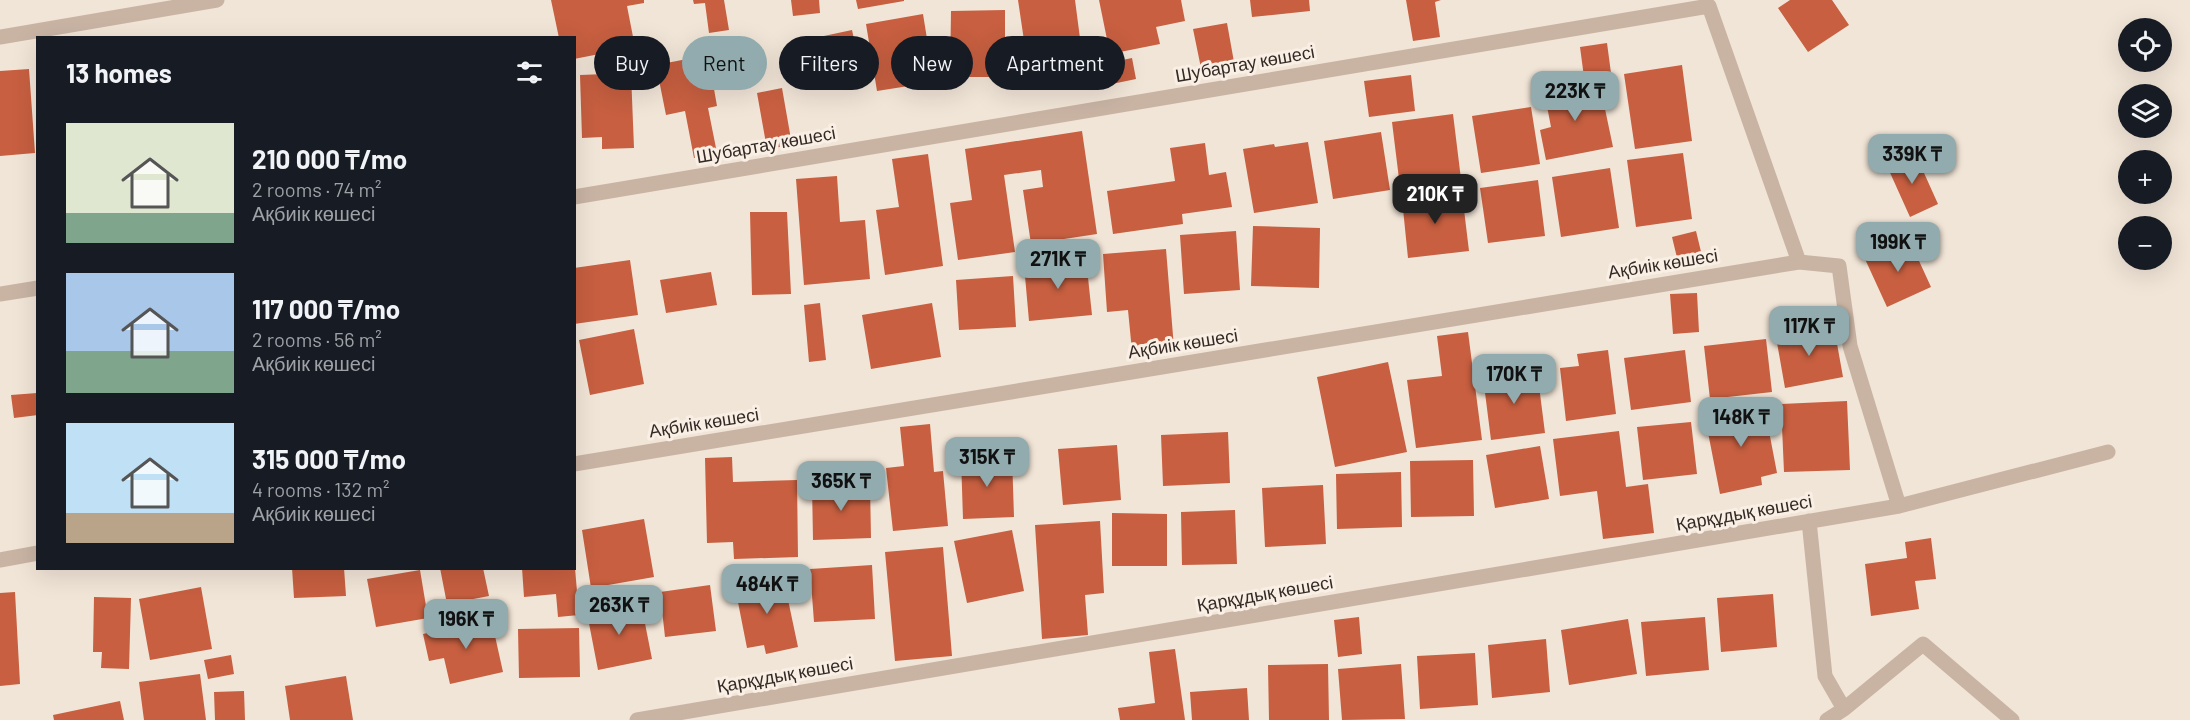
<!DOCTYPE html>
<meta charset="utf-8">
<style>
body{margin:0;font-family:Barlow,sans-serif;background:#242831;color:#f1f3f6;height:100vh;display:flex;flex-direction:column;font-size:22px;white-space:nowrap}
*{box-sizing:border-box;margin:0}
p{font-size:20px;color:#9ea1a6}
.icon{flex:none;width:33px;height:33px;fill:none;stroke:currentColor;stroke-width:2;stroke-linecap:round;stroke-linejoin:round}
.map{position:relative;flex:1;overflow:hidden}
.details{position:absolute;left:36px;top:36px;width:540px;height:534px;display:flex;flex-direction:column;background:#171b24;border-radius:0px;box-shadow:0 6px 24px #0002}
.details>*{flex:none}
.hud{position:absolute;left:594px;top:36px;width:570px;height:54px;display:flex;gap:12px}
.fabs{position:absolute;left:2118px;top:18px;display:grid;gap:12px}
.fabs a{display:grid;place-items:center;width:54px;height:54px;border-radius:50%;background:#171b24;box-shadow:0 6px 24px #0002;font-size:30px}
.price{position:absolute;translate:-50% -51px;padding:0 14px;border-radius:12px;background:#91abae;color:#111;font-size:20px;line-height:39px;filter:drop-shadow(0 2px 3px #0008)}
.price::after{content:'';position:absolute;left:50%;top:36px;width:18px;height:14px;margin-left:-9px;background:inherit;clip-path:polygon(0 0,100% 0,50% 100%)}
.price.selected{background:#222;color:#fff}
ul{padding:0;list-style:none}
li{display:flex;align-items:center;gap:18px;height:150px;padding:0 30px}
li span{display:grid;place-items:center;flex:none;width:168px;height:120px;border-radius:0px;color:#555}
li>.icon{margin-inline-start:auto}
span .icon{width:72px;height:72px;fill:#fffc;stroke-width:1}
li b{font-size:26px}
h2{display:flex;justify-content:space-between;align-items:center;height:72px;padding:0 30px;font-size:26px}
.pill{padding:0 21px;border-radius:27px;background:#171b24;box-shadow:0 6px 24px #0002;font-size:21px;line-height:54px}
.pill.selected{background:#91abae;color:#111}
.map>svg:first-child{display:block}
.building{fill:#c75f40}
.lines{fill:none;stroke-linecap:round;stroke-linejoin:round}
.minor{stroke:#c9b4a4;stroke-width:15}
.labels{text-anchor:middle;stroke-width:6;stroke-linejoin:round;paint-order:stroke}
.street-label{font-size:18px;fill:#342a26;stroke:#f9efe4}
</style>
<div class="map">
<svg width="2190" height="720" viewBox="0 0 2190 720">
<rect width="100%" height="100%" fill="#f1e5d7"/>
<path class="building" d="M551 0H644V3L627 6 635 47 574 59V38H559Z
M693 0H724L729 30 709 33 705 3 694 4Z
M791 0H819L820 13 793 16Z
M856 0H904V1L858 9Z
M1018 0H1075L1081 46 1026 54Z
M1099 0H1181L1185 21 1156 27 1160 44 1110 54Z
M1250 0H1309L1310 11 1252 17Z
M1406 0H1441L1435 2 1440 37 1413 41Z
M1790 0H1832L1849 25 1808 52 1778 8Z
M1005 10V77H950L951 11Z
M923 14 934 82 877 91 866 24Z
M1227 23 1234 62 1201 68 1193 29Z
M852 30 863 80 844 84 841 73 814 79 805 40Z
M1607 43 1611 73 1584 77 1580 47Z
M708 55 717 106 708 108 717 153 694 158 685 111 666 115 656 65Z
M1132 58 1136 79 1112 84 1108 63Z
M1682 65 1692 141 1635 149 1624 74Z
M29 69 35 153 0 156V71Z
M631 73 634 148 602 149V137L582 138 580 75Z
M1411 75 1415 111 1369 117 1364 81Z
M1588 82 1590 93 1601 90 1613 147 1546 160 1540 130 1551 127 1544 91Z
M782 88 792 145 767 149 757 93Z
M1531 107 1540 164 1481 173 1472 116Z
M1453 114 1461 179 1400 187 1392 122Z
M1082 131 1097 234 1031 244 1023 190 1043 187 1041 170 1004 175 1015 252 958 260 950 203 972 200 965 149Z
M1381 132 1390 190 1333 199 1324 141Z
M1308 142 1318 203 1254 213 1243 149 1274 144 1275 147Z
M1205 143 1209 175 1226 172 1232 207 1182 214 1183 224 1113 234 1107 191 1175 181 1170 148Z
M1683 153 1692 219 1636 227 1627 160Z
M1915 153 1938 204 1910 217 1887 166Z
M928 154 943 266 885 275 876 210 899 207 892 159Z
M1610 168 1619 228 1561 237 1552 177Z
M837 176 840 222 865 220 870 279 804 285 796 179Z
M1538 180 1545 236 1488 243 1480 188Z
M1462 193 1469 251 1408 258 1402 199Z
M750 212H787L791 294 752 295Z
M1253 226 1320 228 1319 288 1251 286Z
M1236 231 1240 290 1184 294 1180 235Z
M1696 231 1703 260 1679 266 1672 237Z
M1909 239 1931 287 1887 307 1865 259Z
M1166 249 1174 348 1132 351 1128 310 1107 312 1103 254Z
M1086 259 1092 315 1029 321 1024 265Z
M630 260 638 315 574 324V268Z
M711 272 717 305 666 313 660 280Z
M1013 276 1016 327 959 330 956 280Z
M1697 293 1699 332 1673 334 1670 294Z
M820 303 826 360 809 362 804 305Z
M932 303 941 357 871 369 862 315Z
M1834 327 1843 377 1785 388 1776 337Z
M634 329 644 384 590 395 579 340Z
M1468 332 1482 440 1416 448 1407 380 1442 376 1437 336Z
M1766 339 1772 392 1710 399 1704 346Z
M1608 350 1616 414 1566 421 1560 368 1579 366 1577 354Z
M1685 350 1691 402 1631 410 1624 358Z
M1388 362 1407 452 1335 467 1317 377Z
M1537 370 1545 433 1491 440 1483 377Z
M37 393 38 415 14 418 11 395Z
M1847 401 1850 470 1784 472 1781 404Z
M1764 405 1777 473 1761 477 1762 485 1720 494 1705 417Z
M1691 422 1697 474 1643 480 1637 427Z
M930 424 934 472 943 471 948 526 893 531 886 468 904 466 900 427Z
M1619 431 1626 487 1648 484 1654 533 1603 539 1597 491 1560 496 1553 439Z
M1228 432 1230 483 1163 486 1161 435Z
M1117 445 1121 500 1063 505 1058 449Z
M1540 446 1549 499 1495 508 1486 455Z
M1012 456 1014 517 963 519 961 458Z
M732 457 733 482 797 480 798 557 734 559 733 542 707 543 705 458Z
M1473 460 1474 516 1411 517 1410 461Z
M1401 472 1402 527 1337 529 1336 474Z
M870 484 871 538 813 540 812 485Z
M1323 485 1326 544 1265 547 1262 488Z
M1235 510 1237 564 1182 565 1181 512Z
M1112 513 1167 514V566H1112Z
M644 519 654 577 591 588 582 530Z
M1100 521 1104 593 1085 595 1088 635 1042 639 1035 525Z
M1012 530 1024 591 967 603 954 541Z
M1931 538 1936 579 1915 581 1919 609 1871 616 1865 564 1907 558 1905 542Z
M943 547 952 656 895 661 885 552Z
M872 565 875 619 814 622 810 569Z
M292 568H344L346 596 294 598Z
M440 568H483L489 596 447 604Z
M522 568H575L579 615 558 617 556 594 524 597Z
M420 570 428 618 376 627 367 579Z
M783 576 798 647 766 654 764 645 747 648 735 587Z
M710 585 716 631 665 637 660 592Z
M201 587 212 649 150 660 139 599Z
M15 592 20 684 0 686V593Z
M1773 594 1777 647 1721 652 1717 598Z
M94 597 131 598 129 669 101 668 102 652H93Z
M641 603 652 659 598 670 587 613Z
M1359 617 1362 654 1338 657 1334 620Z
M1705 617 1709 670 1646 676 1641 622Z
M491 618 503 672 450 684 444 658 429 661 423 634Z
M1628 619 1637 674 1569 685 1561 630Z
M579 628 580 677 519 678 518 629Z
M1546 639 1550 692 1492 698 1488 645Z
M1175 649 1185 720H1120L1118 708 1155 703 1149 652Z
M1475 653 1478 705 1420 709 1417 656Z
M231 655 234 674 208 679 204 660Z
M1328 664 1329 720H1269L1268 665Z
M1401 664 1405 719 1342 720 1338 669Z
M200 674 206 720H144L139 682Z
M346 676 353 720H290L285 686Z
M1247 688 1249 720H1192L1190 692Z
M244 691 245 720H215L214 692Z
M120 701 124 720H54L53 715Z"/>
<g class="lines">
<path class="minor" d="M0 37 217 0
M574 197 1709 6 1799 262
M0 294 38 288
M574 464 1799 262 1839 266 1850 346 1899 506
M1809 521 1825 676 1844 709
M0 560 38 553
M637 720 1899 506 2108 452
M1827 720 1844 709 1923 644 2012 720"/>
</g>
<g class="labels">
<g class="street-label">
<text transform="translate(1245 64) rotate(-10)" y="6">Шубартау көшесі</text>
<text transform="translate(766 145) rotate(-10)" y="6">Шубартау көшесі</text>
<text transform="translate(1663 264) rotate(-9)" y="6">Ақбиік көшесі</text>
<text transform="translate(1183 344) rotate(-9)" y="6">Ақбиік көшесі</text>
<text transform="translate(704 423) rotate(-9)" y="6">Ақбиік көшесі</text>
<text transform="translate(1744 513) rotate(-10)" y="6">Қарқұдық көшесі</text>
<text transform="translate(1265 594) rotate(-10)" y="6">Қарқұдық көшесі</text>
<text transform="translate(785 675) rotate(-10)" y="6">Қарқұдық көшесі</text>
</g>
</g>
</svg>
<div class="fabs">
<a><svg class="icon" aria-label="locate" viewBox="0 0 24 24"><circle cx="12" cy="12" r="6"/><path d="M12 2v4M12 18v4M2 12h4M18 12h4"/></svg></a>
<a><svg class="icon" aria-label="layers" viewBox="0 0 24 24"><path d="M12 4l9 5-9 5-9-5zM3 14l9 5 9-5"/></svg></a>
<a>+</a>
<a>−</a>
</div>
<b class="price" style="left:1575px;top:122px">223K ₸</b>
<b class="price" style="left:1912px;top:185px">339K ₸</b>
<b class="price selected" style="left:1435px;top:225px">210K ₸</b>
<b class="price" style="left:1898px;top:273px">199K ₸</b>
<b class="price" style="left:1058px;top:290px">271K ₸</b>
<b class="price" style="left:1809px;top:357px">117K ₸</b>
<b class="price" style="left:1514px;top:405px">170K ₸</b>
<b class="price" style="left:1741px;top:448px">148K ₸</b>
<b class="price" style="left:987px;top:488px">315K ₸</b>
<b class="price" style="left:841px;top:512px">365K ₸</b>
<b class="price" style="left:767px;top:615px">484K ₸</b>
<b class="price" style="left:619px;top:636px">263K ₸</b>
<b class="price" style="left:466px;top:650px">196K ₸</b>
<div class="hud">
<a class="pill">Buy</a>
<a class="pill selected">Rent</a>
<a class="pill">Filters</a>
<a class="pill">New</a>
<a class="pill">Apartment</a>
</div>
<section class="details">
<h2>13 homes<svg class="icon" aria-label="filters" viewBox="0 0 24 24"><path d="M4 7h16M4 17h16"/><circle cx="9" cy="7" r="2"/><circle cx="15" cy="17" r="2"/></svg></h2>
<ul>
<li><span style="background:linear-gradient(#dfe7d0 75%,#7fa58c 0)"><svg class="icon" aria-label="home" viewBox="0 0 24 24"><path d="M3 11l9-7 9 7M6 9v11h12V9"/></svg></span><div><b>210 000 ₸/mo</b><p>2 rooms · 74 m²</p><p>Ақбиік көшесі</p></div></li>
<li><span style="background:linear-gradient(#a9c7e8 65%,#7fa58c 0)"><svg class="icon" aria-label="home" viewBox="0 0 24 24"><path d="M3 11l9-7 9 7M6 9v11h12V9"/></svg></span><div><b>117 000 ₸/mo</b><p>2 rooms · 56 m²</p><p>Ақбиік көшесі</p></div></li>
<li><span style="background:linear-gradient(#bfe0f5 75%,#b9a48a 0)"><svg class="icon" aria-label="home" viewBox="0 0 24 24"><path d="M3 11l9-7 9 7M6 9v11h12V9"/></svg></span><div><b>315 000 ₸/mo</b><p>4 rooms · 132 m²</p><p>Ақбиік көшесі</p></div></li>
</ul>
</section>
</div>
